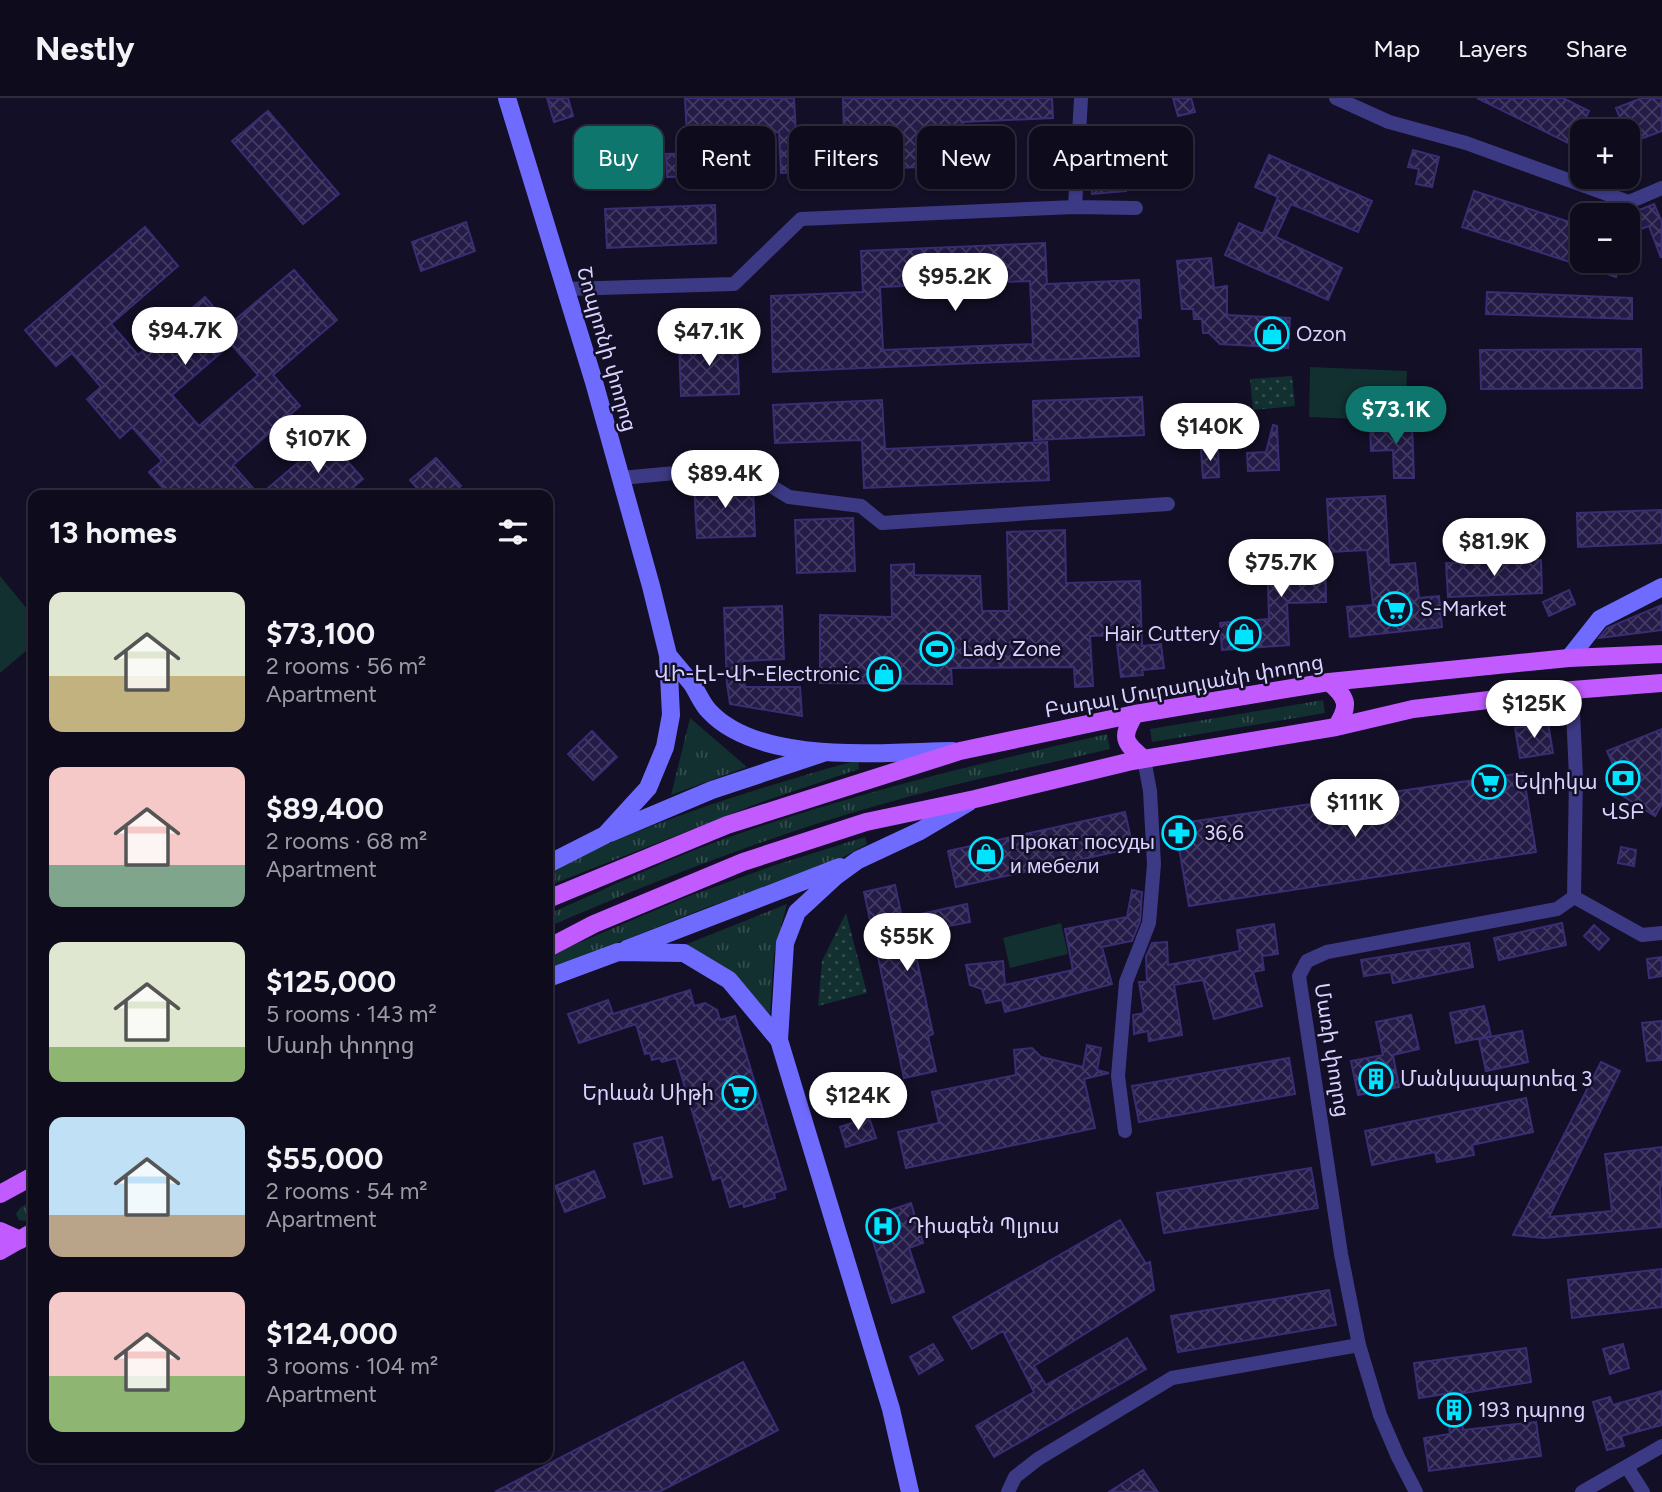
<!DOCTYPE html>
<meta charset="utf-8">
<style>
body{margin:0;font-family:Figtree,"Noto Sans Armenian",sans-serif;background:#1c1929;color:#f1f3f6;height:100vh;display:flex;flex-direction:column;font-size:26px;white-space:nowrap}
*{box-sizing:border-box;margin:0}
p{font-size:23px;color:#9b9ba3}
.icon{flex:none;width:38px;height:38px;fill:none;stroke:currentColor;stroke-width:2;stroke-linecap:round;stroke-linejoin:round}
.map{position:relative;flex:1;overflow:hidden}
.sheet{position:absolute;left:28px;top:392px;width:525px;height:973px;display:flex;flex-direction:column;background:#0e0b1c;border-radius:14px;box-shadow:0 2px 5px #0004,0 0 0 2px #2e2b3b}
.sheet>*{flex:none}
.hud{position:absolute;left:574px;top:28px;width:665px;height:63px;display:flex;gap:14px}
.buttons{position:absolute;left:1570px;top:21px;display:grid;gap:14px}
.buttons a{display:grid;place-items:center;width:70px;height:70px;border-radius:14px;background:#0e0b1c;box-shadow:0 2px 5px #0004,0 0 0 2px #2e2b3b;font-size:35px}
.price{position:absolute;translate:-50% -60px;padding:0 16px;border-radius:24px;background:#fff;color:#222;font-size:23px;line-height:46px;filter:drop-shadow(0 2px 4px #0008)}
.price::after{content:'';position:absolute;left:50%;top:42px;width:21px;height:16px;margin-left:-10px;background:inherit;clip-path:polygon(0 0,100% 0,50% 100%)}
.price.active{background:#0f766e;color:#fff}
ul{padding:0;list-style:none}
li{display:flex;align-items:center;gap:21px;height:175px;padding:0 21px}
li span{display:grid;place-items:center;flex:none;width:196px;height:140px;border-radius:14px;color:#555}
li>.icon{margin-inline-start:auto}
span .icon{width:84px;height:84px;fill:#fffc;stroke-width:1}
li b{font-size:30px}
h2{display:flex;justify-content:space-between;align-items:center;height:84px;padding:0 21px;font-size:30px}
.chip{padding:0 24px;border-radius:14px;background:#0e0b1c;box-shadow:0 2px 5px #0004,0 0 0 2px #2e2b3b;font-size:24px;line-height:63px}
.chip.active{background:#0f766e;color:#fff}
header{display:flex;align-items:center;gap:42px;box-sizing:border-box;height:98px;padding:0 35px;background:#0e0b1c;border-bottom:2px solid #2e2b3b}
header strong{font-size:33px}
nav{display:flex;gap:38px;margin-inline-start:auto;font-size:24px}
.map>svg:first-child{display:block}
.grass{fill:url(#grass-tufts)}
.park{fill:url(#park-dots)}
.pitch{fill:#12302f}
.building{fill:url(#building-cross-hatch);stroke:#3b2d73;stroke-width:2;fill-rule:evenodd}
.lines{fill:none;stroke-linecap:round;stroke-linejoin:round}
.street{stroke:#3d3a85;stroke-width:14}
.secondary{stroke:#6f6bff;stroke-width:18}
.primary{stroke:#c25bff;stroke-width:18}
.labels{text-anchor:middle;stroke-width:5;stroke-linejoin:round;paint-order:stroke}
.poi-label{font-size:21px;fill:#d9d4ff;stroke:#130f26;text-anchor:start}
.street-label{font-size:21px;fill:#d9d4ff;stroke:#130f26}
</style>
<header>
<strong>Nestly</strong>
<nav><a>Map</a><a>Layers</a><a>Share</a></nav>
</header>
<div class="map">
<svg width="1662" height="1394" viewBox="0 0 1662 1394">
<defs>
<pattern id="grass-tufts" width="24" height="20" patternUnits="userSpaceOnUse" patternTransform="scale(1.75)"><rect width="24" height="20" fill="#12302f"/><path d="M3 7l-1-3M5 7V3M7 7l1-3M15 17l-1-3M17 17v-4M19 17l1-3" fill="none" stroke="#344d4e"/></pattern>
<pattern id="park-dots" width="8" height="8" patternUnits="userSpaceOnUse" patternTransform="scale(1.75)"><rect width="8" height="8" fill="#12302f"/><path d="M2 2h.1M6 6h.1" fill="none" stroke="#344d4e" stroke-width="1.8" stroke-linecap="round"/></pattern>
<pattern id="building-cross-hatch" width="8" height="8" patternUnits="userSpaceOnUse" patternTransform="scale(1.75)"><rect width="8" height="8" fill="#241b47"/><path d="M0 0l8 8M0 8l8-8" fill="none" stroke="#433b63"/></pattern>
</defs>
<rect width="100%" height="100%" fill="#130f26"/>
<path class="grass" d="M1323 602 1325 615 1152 644 1150 631Z
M690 620 747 669 671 697Z
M1107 636 1110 651C1030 670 950 686 872 709 761 741 654 783 548 829V816C611 789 673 758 738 736 859 694 982 665 1107 636Z
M858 662 859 671 759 705 548 788V773C647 724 751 692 858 662Z
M865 739 867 746 836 763 708 809 551 871 548 858 684 800 772 768Z
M787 806 774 856 770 916 731 875 687 846Z
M33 1102V1118L25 1123 19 1122 16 1116 20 1110Z"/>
<path class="park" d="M1292 278 1295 308 1253 312 1250 281Z
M846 815 867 895 818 908 822 863Z"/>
<path class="pitch" d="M1310 269 1407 273 1405 323 1309 319Z
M0 478 33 518V547L0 575Z
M1061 825 1068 856 1010 870 1003 840Z"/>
<path class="building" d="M547 0H568L573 18 554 24Z
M685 0H794L796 37 844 35 843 0H1052L1053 20 963 24 965 67 781 75 779 34 687 38Z
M1173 0H1191L1195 14 1178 18Z
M1477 0H1563L1589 13 1572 47Z
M1642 0H1662V33L1630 45 1628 33H1625L1616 10Z
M268 13 339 96 303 126 232 43Z
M621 42 623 67 598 69 596 43Z
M1413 52 1439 59 1432 89 1416 86 1419 71 1408 69Z
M696 55 697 78 667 79 666 56Z
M1269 57 1372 103 1358 134 1291 106 1276 139 1342 170 1328 202 1225 157 1239 125 1263 136 1278 99 1255 89Z
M1124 72 1126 93 1092 96 1090 75Z
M1474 93 1582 128V163H1621L1616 179 1462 129Z
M1654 106 1662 124 1661 160 1649 128 1641 131 1634 114Z
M715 107 716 145 607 150 605 111Z
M466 124 475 153 421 173 412 144Z
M145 129 178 168 111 226 138 257 205 199 229 227 294 172 337 222 273 277 300 308 233 367 259 397H169L149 374 162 363 132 329 120 340 87 301 101 289 72 255 56 268 25 232ZM231 246 258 277 199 328 172 297Z
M1045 145 1047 186 1139 182 1141 220H1137L1139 258 773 274 771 198 863 194 861 153ZM1030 183 1033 246 883 252 880 189Z
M1211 160 1214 190 1227 188V217L1290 220 1288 250 1220 246 1209 235H1203L1202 221H1194L1193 211H1182L1177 163Z
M1487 194 1632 200V221L1486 216Z
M737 243 739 296 681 298 679 245Z
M1641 251 1642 290 1481 291 1480 252Z
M1142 299 1144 337 1034 342 1033 303Z
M882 302 885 351 1047 344 1049 382 864 390 862 342 775 345 773 307Z
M1215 321 1219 345 1205 348 1200 324Z
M1412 326 1414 380H1394L1393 352 1371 353 1370 327Z
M1273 327 1277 328 1279 372 1248 373 1247 355 1266 354Z
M327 340 363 381 344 397H260Z
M1218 351 1219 379 1203 380 1201 352Z
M436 360 461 388 451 397H423L410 382Z
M748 385 753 388 755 438 697 440 694 387Z
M1385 398 1389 467 1415 465 1419 500 1439 498 1442 529 1350 539 1347 509 1373 507 1367 452 1330 454 1327 401Z
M1662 412V445L1578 449 1577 415Z
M853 420 855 473 797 475 795 422Z
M1065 432 1066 485 1140 483 1142 548 1161 546 1164 570 1142 572 1143 577 1121 579 1116 537 1090 538 1093 588 1075 589 1074 569 951 570 952 586 820 585V517L892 519 891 467 914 466V477L980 478 982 513H1009L1007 434Z
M1325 451 1326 504 1287 505 1289 547 1222 552 1220 525 1269 521 1267 453Z
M1541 462 1542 495 1448 499 1446 465Z
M1569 492 1575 506 1549 518 1543 504Z
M1662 507V532L1599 540 1607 530Z
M782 508 784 561 743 563 745 589H800L802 618 730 606 727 586 724 510Z
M1548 625 1553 655 1520 660 1515 630Z
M1662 631V706L1655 718 1607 688 1616 673 1607 653Z
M592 633 617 659 593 682 568 656Z
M1523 675 1536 754 1189 808 1175 726Z
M1125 714 1133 750 956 789 948 753Z
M1621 749 1636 752 1634 768 1618 765Z
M895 787 902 820 967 806 970 824 911 835 933 936 928 938 936 973 904 980 864 794Z
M1132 792 1142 794 1140 823 1132 843 1102 849 1112 886 1005 914 1002 902 986 905 982 891 970 887 966 867 1003 863 1005 887 1073 872 1065 831 1127 819Z
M1562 825 1566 847 1499 862 1494 840Z
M1274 826 1278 856 1262 858 1264 872 1253 874 1262 908 1214 921 1203 882 1174 887 1182 937 1149 943 1148 933 1134 936 1133 917 1144 915 1139 884H1147L1146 859 1152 845 1167 844 1168 867 1240 853 1237 832Z
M1594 827 1609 841 1599 852 1584 838Z
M1469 845 1473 869 1393 885 1391 874 1364 878 1361 862Z
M1662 859V878L1649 880 1647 861Z
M690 892 694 908 705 905 717 912 720 922 735 918 786 1091 774 1095 775 1100 744 1109 743 1105 730 1109 721 1079 713 1082 676 960 662 964 660 960 652 962 650 955 645 956 636 926 579 945 568 916 608 902 613 916Z
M1484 908 1491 938 1456 945 1450 915Z
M1411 917 1419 951 1393 957 1399 989 1358 997 1351 963 1383 957 1376 924Z
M1662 923V962L1647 963 1642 925Z
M1522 933 1528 964 1486 973 1479 941Z
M1087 947 1101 950 1097 972 1109 975 1084 981 1095 1030 906 1070 898 1034 939 1025 932 994 1016 977 1014 952 1032 950 1041 959 1083 969Z
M1289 960 1295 996 1139 1024 1132 988Z
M1601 964 1620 973 1549 1119 1612 1113 1605 1056 1662 1049V1088H1660L1662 1129 1544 1140 1513 1137Z
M1526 1000 1533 1034 1472 1047 1474 1057 1437 1064 1435 1054 1372 1067 1365 1033Z
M869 1019 876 1040 846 1049 840 1029Z
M662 1039 672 1079 644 1086 634 1046Z
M1311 1070 1318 1110 1164 1135 1157 1095Z
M594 1073 605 1099 565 1114 555 1088Z
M911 1105 923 1145 909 1150 924 1194 892 1205 869 1130 877 1125 879 1116Z
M1120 1122 1146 1166 1150 1164 1154 1192 1034 1268 1046 1287 1127 1240 1146 1271 994 1359 976 1328 1034 1294 1003 1233 972 1251 953 1219Z
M1662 1171V1209L1572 1220 1568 1182Z
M1329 1192 1336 1227 1178 1254 1171 1218Z
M933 1246 943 1262 919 1276 910 1259Z
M1623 1246 1629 1270 1610 1276 1603 1251Z
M1526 1250 1531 1284 1458 1296 1463 1332 1536 1324 1541 1358 1429 1373 1424 1340 1450 1336 1445 1296 1419 1300 1414 1265Z
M743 1264 778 1332 659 1394H495Z
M1662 1293V1327L1621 1338 1624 1348 1607 1352 1593 1304 1610 1299 1613 1307Z
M1143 1372 1158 1394H1109Z"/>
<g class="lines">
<path class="street" d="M1336 0 1389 24 1466 45 1629 104 1662 90
M1075 109 1081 0
M566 191 734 186 801 121 1075 109 1136 110
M621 380 740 369 789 399 861 408 882 425 1168 406
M1572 592 1576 679 1574 799
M1574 799 1642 837 1662 835
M1125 1033 1118 978 1126 884 1149 825 1154 766 1150 693 1144 661
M1627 1369 1643 1394
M1008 1394 1015 1379 1038 1361 1172 1280 1359 1247
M1416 1394 1398 1359 1380 1317 1359 1247 1341 1156 1299 878 1307 863 1327 854 1557 811 1574 799
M1582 1394 1662 1348"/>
<path class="secondary" d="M507 0 594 284 651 488 668 557 671 617 665 649 648 690 605 737 548 766
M668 557C676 567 684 576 692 586 698 595 702 606 709 613 760 668 884 654 953 653
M1569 560 1600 521 1662 489
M610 735 712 692 823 655
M627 851 840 769
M548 880 618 854 684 855 729 882 779 942
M910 1394 891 1311 779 942 785 845 797 814 836 778 858 762 920 733 969 704"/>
<path class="primary" d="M1329 584C1348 600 1350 608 1336 629
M1135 616C1121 639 1123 644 1144 661
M548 801 727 727 960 653 1135 616 1329 584 1569 560 1662 556
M548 850 594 826 743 764 866 724 975 701 1132 663 1336 629 1413 611 1572 592 1662 585
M0 1096 33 1078
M0 1133 20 1142
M0 1153 33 1134"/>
</g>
<defs>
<symbol id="shop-ring" viewBox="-11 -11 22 22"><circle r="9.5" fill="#130f26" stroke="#00e5ff" stroke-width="1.5"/><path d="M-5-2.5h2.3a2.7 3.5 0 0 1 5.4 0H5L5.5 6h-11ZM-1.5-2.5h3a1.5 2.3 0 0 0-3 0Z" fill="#00e5ff"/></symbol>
<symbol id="supermarket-ring" viewBox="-11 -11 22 22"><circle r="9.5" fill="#130f26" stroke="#00e5ff" stroke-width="1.5"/><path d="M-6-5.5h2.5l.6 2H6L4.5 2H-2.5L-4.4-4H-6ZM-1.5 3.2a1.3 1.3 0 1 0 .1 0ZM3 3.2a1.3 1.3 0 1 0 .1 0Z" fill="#00e5ff"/></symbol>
<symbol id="stadium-ring" viewBox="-11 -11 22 22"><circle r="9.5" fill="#130f26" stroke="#00e5ff" stroke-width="1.5"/><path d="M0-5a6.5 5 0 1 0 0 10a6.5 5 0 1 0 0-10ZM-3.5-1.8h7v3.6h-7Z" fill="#00e5ff"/></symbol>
<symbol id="bank-ring" viewBox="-11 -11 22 22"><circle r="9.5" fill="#130f26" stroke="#00e5ff" stroke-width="1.5"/><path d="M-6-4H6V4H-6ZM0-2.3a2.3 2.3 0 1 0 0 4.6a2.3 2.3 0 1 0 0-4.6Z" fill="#00e5ff"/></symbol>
<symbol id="pharmacy-ring" viewBox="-11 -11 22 22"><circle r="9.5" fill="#130f26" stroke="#00e5ff" stroke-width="1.5"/><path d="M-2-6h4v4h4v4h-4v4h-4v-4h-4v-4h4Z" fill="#00e5ff"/></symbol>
<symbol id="building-ring" viewBox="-11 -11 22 22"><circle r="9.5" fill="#130f26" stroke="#00e5ff" stroke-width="1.5"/><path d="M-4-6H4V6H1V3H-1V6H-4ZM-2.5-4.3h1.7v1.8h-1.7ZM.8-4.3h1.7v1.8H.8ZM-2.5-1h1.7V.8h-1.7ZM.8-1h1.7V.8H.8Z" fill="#00e5ff"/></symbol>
<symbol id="hospital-ring" viewBox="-11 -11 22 22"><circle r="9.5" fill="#130f26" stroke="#00e5ff" stroke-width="1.5"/><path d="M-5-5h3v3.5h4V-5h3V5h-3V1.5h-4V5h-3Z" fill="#00e5ff"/></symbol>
</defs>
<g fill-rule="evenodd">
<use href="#shop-ring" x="1253" y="217" width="38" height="38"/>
<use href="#supermarket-ring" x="1376" y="492" width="38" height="38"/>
<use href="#shop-ring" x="1225" y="517" width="38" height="38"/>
<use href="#stadium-ring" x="918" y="532" width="38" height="38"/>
<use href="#shop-ring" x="865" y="557" width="38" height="38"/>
<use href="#bank-ring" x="1604" y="661" width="38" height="38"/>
<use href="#supermarket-ring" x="1470" y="665" width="38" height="38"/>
<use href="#pharmacy-ring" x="1160" y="716" width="38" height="38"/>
<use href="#shop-ring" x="967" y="737" width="38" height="38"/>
<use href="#building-ring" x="1357" y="962" width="38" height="38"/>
<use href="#supermarket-ring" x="720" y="976" width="38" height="38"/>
<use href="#hospital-ring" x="864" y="1109" width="38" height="38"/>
<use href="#building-ring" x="1435" y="1293" width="38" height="38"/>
</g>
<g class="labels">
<g class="poi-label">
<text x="1296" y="243">Ozon</text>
<text x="1420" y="518">S-Market</text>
<text x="1220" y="543" text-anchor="end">Hair Cuttery</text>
<text x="962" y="558">Lady Zone</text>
<text x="860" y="583" text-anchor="end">ՎԻ-ԷԼ-ՎԻ-Electronic</text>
<text x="1514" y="691">Եվրիկա</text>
<text x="1623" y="721" text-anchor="middle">ՎՏԲ</text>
<text x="1204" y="742">36,6</text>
<text x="1010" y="751">Прокат посуды<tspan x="1010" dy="24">и мебели</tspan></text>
<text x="1400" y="988">Մանկապարտեզ 3</text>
<text x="714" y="1002" text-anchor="end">Երևան Սիթի</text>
<text x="908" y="1135">Դիագեն Պլյուս</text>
<text x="1478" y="1319">193 դպրոց</text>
</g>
<g class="street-label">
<text transform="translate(607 251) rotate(74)" y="7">Շոպրոնի փողոց</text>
<text transform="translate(1184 588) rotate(-10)" y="7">Բադալ Մուրադյանի փողոց</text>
<text transform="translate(1332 952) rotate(81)" y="7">Մառի փողոց</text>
</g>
</g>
</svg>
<div class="buttons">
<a>+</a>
<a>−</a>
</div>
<b class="price" style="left:955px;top:215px">$95.2K</b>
<b class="price" style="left:185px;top:269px">$94.7K</b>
<b class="price" style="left:709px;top:270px">$47.1K</b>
<b class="price active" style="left:1396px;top:348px">$73.1K</b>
<b class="price" style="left:1210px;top:365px">$140K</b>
<b class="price" style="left:318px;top:377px">$107K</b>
<b class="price" style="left:725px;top:412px">$89.4K</b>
<b class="price" style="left:1494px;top:480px">$81.9K</b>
<b class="price" style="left:1281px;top:501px">$75.7K</b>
<b class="price" style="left:1534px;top:642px">$125K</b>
<b class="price" style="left:1355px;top:741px">$111K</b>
<b class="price" style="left:907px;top:875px">$55K</b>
<b class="price" style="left:858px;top:1034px">$124K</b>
<div class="hud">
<a class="chip active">Buy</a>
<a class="chip">Rent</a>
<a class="chip">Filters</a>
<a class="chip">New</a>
<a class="chip">Apartment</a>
</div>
<section class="sheet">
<h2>13 homes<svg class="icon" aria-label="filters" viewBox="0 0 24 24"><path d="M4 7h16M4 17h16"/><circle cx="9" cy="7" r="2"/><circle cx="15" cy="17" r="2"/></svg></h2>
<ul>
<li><span style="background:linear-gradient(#dfe7d0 60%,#c2b280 0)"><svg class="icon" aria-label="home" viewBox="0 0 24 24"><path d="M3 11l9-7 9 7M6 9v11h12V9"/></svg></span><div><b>$73,100</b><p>2 rooms · 56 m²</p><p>Apartment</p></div></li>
<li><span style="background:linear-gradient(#f6c9c9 70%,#7fa58c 0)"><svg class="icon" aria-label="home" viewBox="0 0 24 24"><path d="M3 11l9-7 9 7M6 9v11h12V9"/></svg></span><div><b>$89,400</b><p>2 rooms · 68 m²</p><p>Apartment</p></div></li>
<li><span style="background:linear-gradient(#dfe7d0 75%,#8fb573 0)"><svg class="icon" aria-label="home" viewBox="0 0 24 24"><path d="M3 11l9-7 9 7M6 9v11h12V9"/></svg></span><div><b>$125,000</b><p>5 rooms · 143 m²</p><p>Մառի փողոց</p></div></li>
<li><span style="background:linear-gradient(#bfe0f5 70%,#b9a48a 0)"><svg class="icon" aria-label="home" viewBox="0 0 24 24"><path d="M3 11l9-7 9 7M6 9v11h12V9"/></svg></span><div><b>$55,000</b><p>2 rooms · 54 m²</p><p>Apartment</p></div></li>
<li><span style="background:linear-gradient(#f6c9c9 60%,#8fb573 0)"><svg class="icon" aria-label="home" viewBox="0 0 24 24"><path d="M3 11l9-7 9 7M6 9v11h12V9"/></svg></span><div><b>$124,000</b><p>3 rooms · 104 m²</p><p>Apartment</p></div></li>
</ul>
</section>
</div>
